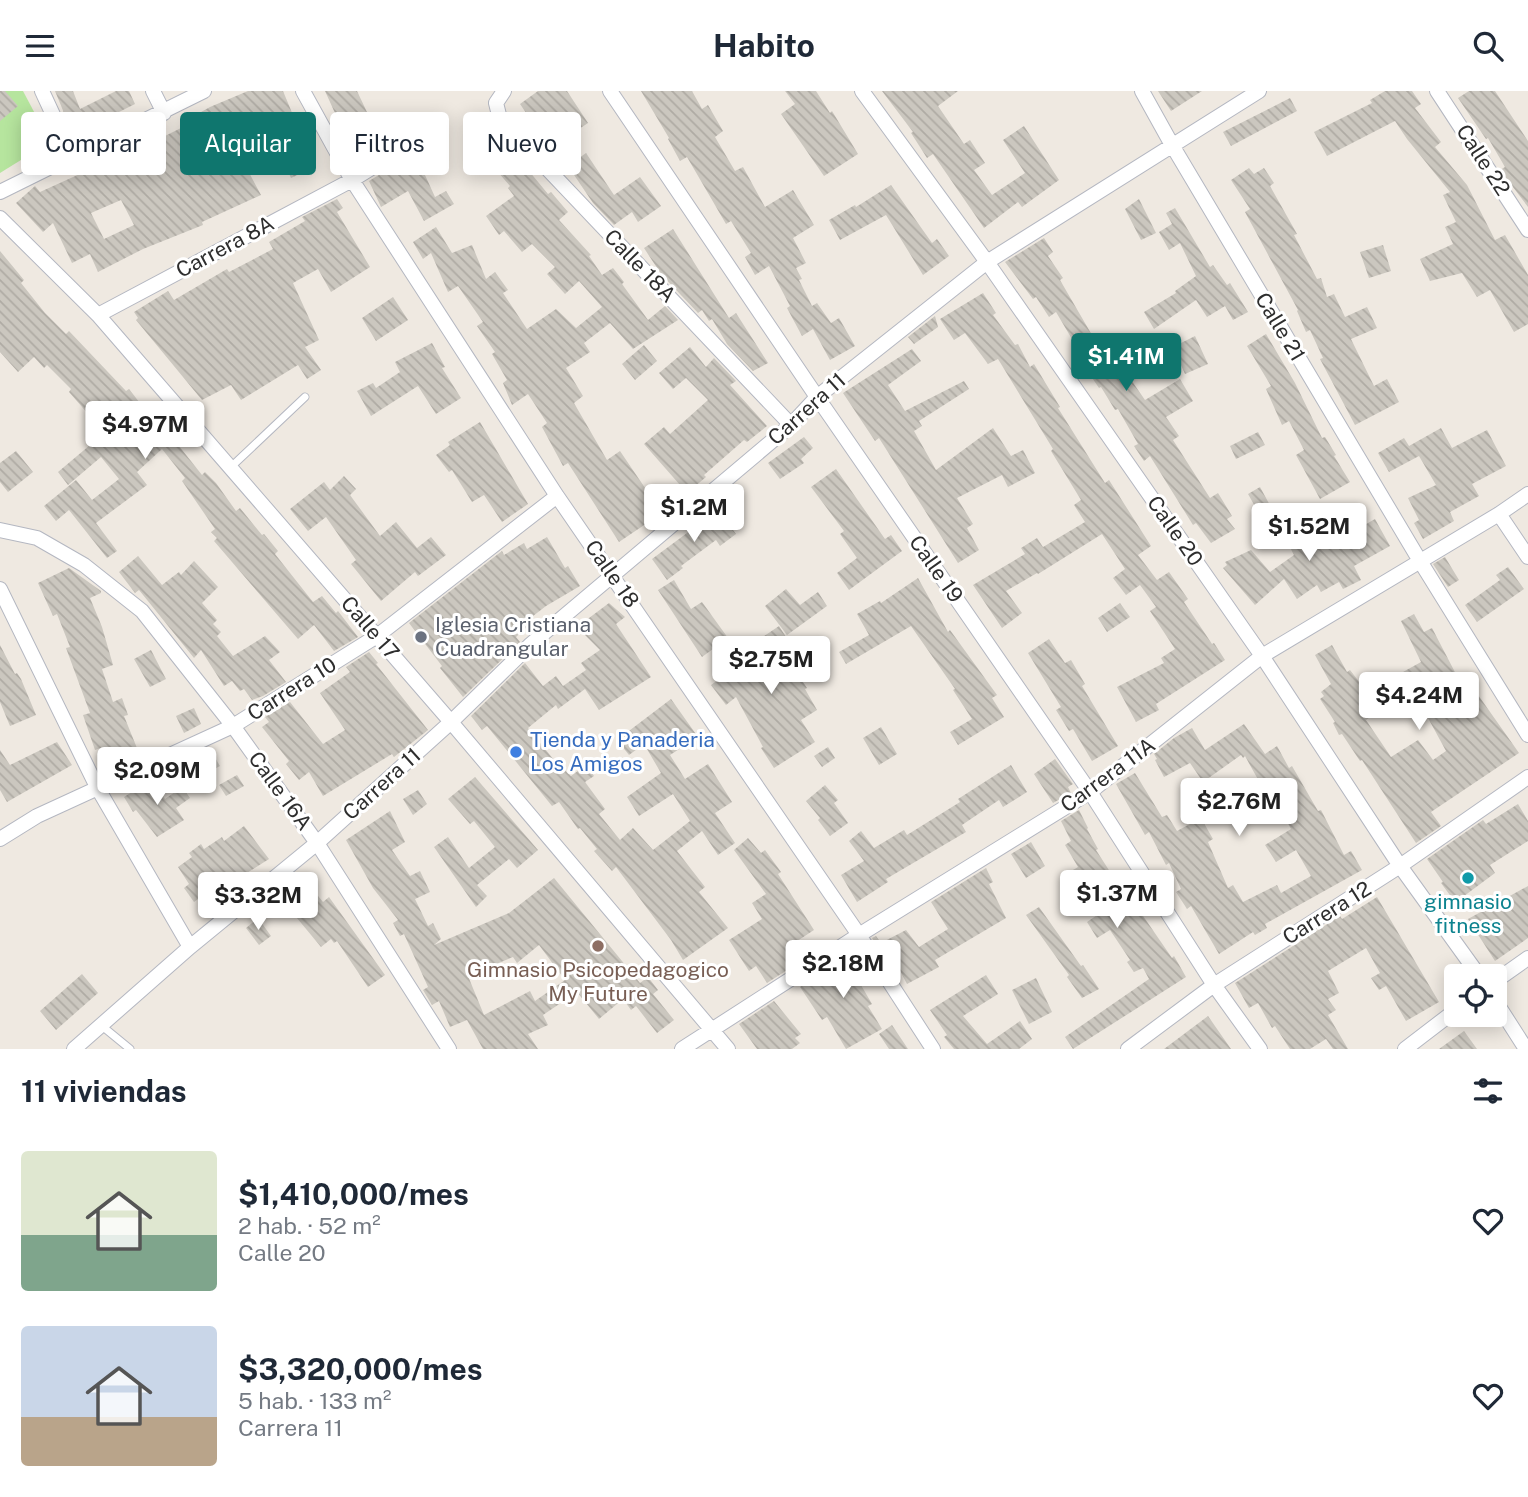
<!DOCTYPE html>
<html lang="es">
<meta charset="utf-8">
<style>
body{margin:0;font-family:"Public Sans",sans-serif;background:#f2f2f3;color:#1f2937;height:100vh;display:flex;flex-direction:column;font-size:26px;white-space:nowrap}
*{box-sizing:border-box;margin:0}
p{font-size:23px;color:#747a83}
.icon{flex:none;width:38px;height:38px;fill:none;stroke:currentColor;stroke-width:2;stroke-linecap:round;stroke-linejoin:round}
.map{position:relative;height:958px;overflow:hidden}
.sheet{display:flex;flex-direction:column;background:#fff;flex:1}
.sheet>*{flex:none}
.hud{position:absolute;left:21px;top:21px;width:700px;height:63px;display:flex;gap:14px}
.controls{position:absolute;left:1444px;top:873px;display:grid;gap:14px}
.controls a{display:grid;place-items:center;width:63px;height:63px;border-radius:7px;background:#fff;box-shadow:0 4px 18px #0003;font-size:35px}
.price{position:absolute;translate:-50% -60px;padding:0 16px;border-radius:7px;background:#fff;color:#222;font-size:23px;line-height:46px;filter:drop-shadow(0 2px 4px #0008)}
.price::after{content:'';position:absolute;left:50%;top:42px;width:21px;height:16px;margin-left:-10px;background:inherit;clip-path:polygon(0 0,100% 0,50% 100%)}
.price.on{background:#0f766e;color:#fff}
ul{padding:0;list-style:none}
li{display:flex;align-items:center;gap:21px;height:175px;padding:0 21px}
li span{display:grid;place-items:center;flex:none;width:196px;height:140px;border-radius:7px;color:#555}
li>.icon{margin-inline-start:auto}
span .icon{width:84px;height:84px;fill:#fffc;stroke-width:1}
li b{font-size:30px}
h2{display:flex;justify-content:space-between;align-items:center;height:84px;padding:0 21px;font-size:30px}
.chip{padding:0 24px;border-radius:7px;background:#fff;box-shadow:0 4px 18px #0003;font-size:24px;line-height:63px}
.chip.on{background:#0f766e;color:#fff}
header{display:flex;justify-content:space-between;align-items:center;height:91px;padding:0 21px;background:#fff;font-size:32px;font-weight:700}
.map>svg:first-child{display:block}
.park{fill:#b6e59e}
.building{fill:url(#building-back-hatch);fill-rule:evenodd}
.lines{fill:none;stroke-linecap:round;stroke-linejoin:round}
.service-casing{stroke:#b4b7c1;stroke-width:9}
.minor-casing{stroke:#b4b7c1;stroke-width:16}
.service{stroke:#fff;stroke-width:7}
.minor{stroke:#fff;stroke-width:14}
.worship-dot{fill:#6b7280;stroke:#fff;stroke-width:2.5}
.shop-dot{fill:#3f7fe0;stroke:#fff;stroke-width:2.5}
.culture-dot{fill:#0f9aa8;stroke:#fff;stroke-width:2.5}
.education-dot{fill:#8d6e63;stroke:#fff;stroke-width:2.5}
.labels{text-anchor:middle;stroke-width:6;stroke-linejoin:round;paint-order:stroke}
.street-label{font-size:21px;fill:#2e2e2e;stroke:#fff}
.worship-label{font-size:21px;fill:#5b616d;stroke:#fff;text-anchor:start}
.shop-label{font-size:21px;fill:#366cbe;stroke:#fff;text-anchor:start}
.culture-label{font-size:21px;fill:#0d838f;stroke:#fff}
.education-label{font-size:21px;fill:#785e54;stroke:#fff}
</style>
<header><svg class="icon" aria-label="menu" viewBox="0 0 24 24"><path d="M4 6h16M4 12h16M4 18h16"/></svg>Habito<svg class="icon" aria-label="search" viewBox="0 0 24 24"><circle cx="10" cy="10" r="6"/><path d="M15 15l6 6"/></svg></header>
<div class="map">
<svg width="1528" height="958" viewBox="0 0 1528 958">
<defs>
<pattern id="building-back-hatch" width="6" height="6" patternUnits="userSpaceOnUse" patternTransform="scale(1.75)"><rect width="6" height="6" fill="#cbc7bf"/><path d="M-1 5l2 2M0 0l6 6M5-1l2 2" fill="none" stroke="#afaba4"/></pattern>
</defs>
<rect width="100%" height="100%" fill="#efe9e1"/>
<path class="park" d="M0 0H23L50 51 0 82Z"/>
<path class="building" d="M0 0H5L18 15 0 30Z
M55 0H73L80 18 116 0H129L135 13 73 44Z
M248 0H283L295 29 291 30 313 77 291 87 278 59 245 74 261 104 202 131 203 134 143 158 98 181 90 163 72 172 53 132 43 141 16 112 35 95 40 101 126 62 124 57 140 50 143 56 187 34 185 30 210 16ZM121 109 134 134 104 148 91 122Z
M325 0H357L374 36 397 24 407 44 361 72 351 52 349 53Z
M538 0H567L588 32 570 44 568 41 549 55 520 13Z
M641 0H692L702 18 708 14 723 40 715 46 735 80 743 76 765 116 793 99 814 134 793 147 806 172 796 177 802 188 799 189 812 215 817 212 831 232 839 227 855 255 830 269 813 238 802 245 787 217 790 215 769 175 755 184 745 166 751 162 731 130 726 133 687 66 680 70 668 48 669 47Z
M785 0H816L830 22 832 20 858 63 824 85 781 23 795 13Z
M882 0H958L938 15 964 53 970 49 985 72 974 79 992 104 1025 82 1003 49 1024 35 1059 89 1022 116 1018 111 984 137 933 63 927 67 911 42 913 41Z
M1158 0H1202L1171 20Z
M1385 0H1412L1421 13 1415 17 1441 51 1435 56 1467 94 1495 149 1505 144 1528 184V233L1514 241 1490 199 1477 206 1462 182 1430 190 1420 168 1453 153 1445 136 1456 131 1443 104 1450 101 1407 48 1395 30 1327 65 1314 41 1372 12 1370 9Z
M1469 0H1495L1528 50V116L1500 79 1505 76 1488 47 1486 48 1458 7Z
M1290 7 1297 20 1231 55 1223 41Z
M491 33 502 45 499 47 528 81 529 80 548 103 551 101 568 121 559 129 591 164 589 165 602 184 613 177 624 191 622 193 648 229 665 215 678 229 633 258 610 232 584 252 590 261 566 277 583 305 574 312 607 369 620 360 662 422 619 451 568 372 563 375 542 336 547 332 528 303 512 314 503 292 507 289 492 263 495 261 477 235 483 231 458 195 448 201 431 162 423 168 413 151 436 136 452 162 472 154 486 188 495 181 508 199 503 202 527 238 556 218 576 237 602 216 579 190 565 203 547 183 555 176 532 153 522 161 504 140 499 144 486 125 514 105 508 97 510 95 491 73 495 70 475 47Z
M415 62 435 106 446 100 454 113 424 130 408 100 381 116 369 90Z
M586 62 614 104 640 86 661 115 638 131 632 121 614 134 593 112 568 75Z
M1249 77 1254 83 1264 77 1274 92 1270 95 1297 143 1294 144 1317 188 1321 187 1327 206 1334 203 1345 226 1367 216 1377 237 1351 248 1374 295 1387 288 1399 311 1355 334 1320 268 1323 267 1310 239 1306 241 1297 220 1298 219 1245 121 1250 118 1231 89Z
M891 94 932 152 937 148 949 165 923 184 886 124 840 149 829 129 855 114 856 116Z
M337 108 343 117 337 121 370 176 331 201 318 178 293 192 319 249 305 256 321 279 307 288 298 274 241 309 231 294 202 309 136 229 138 227 134 221 168 200 174 209 227 178 229 181 273 158 269 151 305 130 302 126Z
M1139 108 1156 142 1141 149 1125 118Z
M1175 117 1210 176 1213 174 1227 194 1230 192 1248 221 1233 229 1225 215 1207 226 1196 209 1154 238 1144 221 1176 202 1175 200 1196 185 1180 152 1169 159 1159 141 1172 133 1166 122Z
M673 138 729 227 736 222 768 272 753 280 727 253 712 228 709 230 702 219 698 222 661 183 644 157Z
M1044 147 1053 161 1048 165 1063 187 1060 189 1096 251 1105 244 1118 270 1145 309 1180 288 1193 310 1166 326 1179 345 1173 349 1210 407 1218 402 1232 425 1227 428 1235 438 1211 452 1196 432 1193 434 1150 365 1144 370 1134 355 1138 353 1118 318 1115 319 1101 296 1099 297 1078 266 1076 262 1079 260 1056 221 1049 226 1036 206 1033 208 1005 171Z
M1383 154 1391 180 1369 187 1360 161Z
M0 160 24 189 21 192 45 222 66 243 69 240 126 300 129 298 157 334 160 331 202 384 205 381 216 392 236 420 240 417 262 444 264 443 278 460 275 463 313 511 322 505 336 522 338 520 358 546 334 560 314 534 298 548 214 450 217 447 211 441 215 438 182 390 185 387 162 358 137 381 147 394 96 432 117 460 107 467 69 419 56 430 44 415 76 389 92 409 119 388 101 366 68 394 58 381 96 349 88 340 96 332 69 301 71 298 47 274 44 277 34 266 18 281 0 261Z
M983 202 996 222 993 224 1015 254 1018 253 1030 276 1034 273 1060 316 1058 317 1105 392 1109 389 1151 455 1138 464 1157 489 1169 481 1188 508 1184 511 1212 553 1214 552 1225 569 1156 613 1159 619 1136 631 1117 596 1164 572 1161 567 1175 558 1150 520 1156 516 1140 494 1126 504 1113 487 1125 478 1102 443 1038 483 1037 482 1006 500 1022 522 1002 537 973 494 1025 463 1021 457 1037 447 1043 456 1085 431 1074 414 1081 409 1051 360 1053 358 998 268 988 273 965 242 954 249 940 228Z
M393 206 408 229 376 250 362 227Z
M935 225 938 236 914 253 908 246Z
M1266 243 1295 292 1322 347 1325 346 1336 364 1334 365 1350 391 1320 408 1296 364 1304 359 1289 330 1282 334 1266 298 1271 295 1247 255Z
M1195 245 1208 273 1185 283 1173 256Z
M432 252 445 276 442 277 461 307 436 323 418 295 371 325 357 300 373 292 376 297 400 281 395 271Z
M644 254 657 270 635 289 622 273Z
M690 256 706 276 714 267 736 290 730 294 767 335 747 351 744 349 704 384 706 386 687 402 644 353 664 336 670 343 708 309 686 287 673 298 659 282Z
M912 258 921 270 888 294 905 320 964 290 969 298 919 330 922 335 914 340 936 379 993 337 1011 365 1023 359 1035 382 1008 396 1002 384 957 407 973 433 967 437 979 459 958 472 879 347 875 350 843 302Z
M480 331 528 413 502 431 484 404 472 411 452 379 449 381 436 364 450 354 448 351Z
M1441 337 1452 357 1487 339 1506 375 1472 393 1479 405 1450 421 1454 430 1423 448 1414 432 1419 429 1408 407 1436 394 1419 365 1389 381 1378 362 1404 347 1409 355Z
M1258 341 1265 354 1236 368 1230 355Z
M804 346 813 357 801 368 804 372 780 388 768 372Z
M16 360 33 381 8 401 0 391V372Z
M836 378 885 448 891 444 902 460 849 499 837 482 857 467 840 443 844 440 811 396Z
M344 385 356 398 350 404 380 445 396 431 417 457 431 446 446 464 418 485 415 481 381 510 351 473 356 469 326 426 308 440 290 418 324 391 330 399Z
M1260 396 1272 418 1260 424 1248 403Z
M718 419 736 443 720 455 716 449 681 475 683 477 667 489 652 468Z
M1375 428 1390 455 1354 475 1361 489 1343 498 1339 491 1321 501 1317 494 1297 508 1284 488 1255 514 1223 477 1227 474 1225 471 1251 459 1270 481 1294 464 1283 443 1303 433 1314 455 1337 443 1340 448Z
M547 446 565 477 568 475 580 495 546 515 524 532 527 536 516 546 520 551 463 606 440 577 442 575 409 532 502 460 504 464 524 452 527 458Z
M138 465 162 494 179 481 181 484 194 470 218 496 202 512 217 529 213 533 221 541 217 545 233 565 265 545 280 561 269 569 286 591 263 605 252 609 244 598 240 600 232 590 224 595 201 559 194 567 139 499 135 502 119 481Z
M1445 466 1459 489 1448 496 1433 473Z
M1508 476 1524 498 1477 531 1465 514 1500 489 1496 484Z
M69 477 101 500V502L90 507 102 536 113 574 102 578 113 611 122 607 128 624 124 625 141 667 114 679 104 656 95 659 83 624 90 622 66 557 70 556 57 523 53 525 38 492Z
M918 487 948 541 950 539 997 604 992 607 1004 626 958 654 950 641 972 628 953 599 955 598 911 535 846 573 839 561 869 544 857 523 880 510 881 512Z
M674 489 691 518 702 511 728 547 702 566 658 499Z
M786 498 800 514 818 501 827 515 787 544 765 515Z
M609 512 625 526 616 533 651 586 599 619 585 598 558 618 556 614 528 637 554 669 571 685 586 674 594 685 585 691 605 718 599 723 620 749 633 737 653 759 690 730 673 703 639 725 627 706 661 682 644 653 629 664 617 649 671 608 698 646 670 664 685 688 708 673 732 711 715 722 735 752 718 764 702 740 677 760 705 796 699 801 728 837 683 869 671 849 616 776 612 780 594 760 597 758 580 737 578 738 559 711 552 715 487 635 482 639 471 625 525 572 543 595 556 585 563 595 586 579 581 572 600 559 577 536Z
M1120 512 1130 526 1107 541 1098 527Z
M1414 523 1424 541 1432 537 1458 587 1464 584 1519 662 1431 721 1441 735 1416 752 1362 669 1360 670 1342 643 1339 644 1333 632 1335 631 1320 608 1324 605 1321 601 1331 593 1315 564 1332 554 1347 581 1350 579 1367 601 1378 593 1391 611 1366 629 1391 666 1418 649 1433 669 1446 660 1403 581 1421 571 1401 530Z
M779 535 798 565 789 570 807 597 805 598 817 619 801 629 815 651 774 677 761 657 763 656 736 606 726 614 711 594 736 576 730 568Z
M1049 548 1065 572 1071 569 1085 593 1082 595 1118 655 1092 670 1073 638 1069 640 1056 619 1061 616 1028 562Z
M0 554 15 583 17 582 21 588 36 624 10 635 0 611Z
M151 559 166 588 150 596 134 568Z
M369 561 378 572 376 573 428 639 394 666 392 663 323 705 309 681 299 689 286 673 289 670 262 636 269 631 265 626 290 611 323 653 345 639 320 602 350 581 346 576Z
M194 617 201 633 184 642 176 625Z
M1244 633 1265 663 1277 655 1289 677 1292 675 1318 720 1321 719 1344 764 1351 760 1362 779 1265 833 1267 837 1255 844 1253 841 1219 863 1191 815 1187 818 1176 801 1181 798 1169 772 1166 774 1149 741 1145 744 1116 693 1135 682 1162 726 1167 724 1177 740 1201 727 1213 748 1208 751 1228 797 1233 794 1243 811 1277 794 1281 802 1311 785 1296 759 1276 771 1265 754 1291 738 1275 709 1266 715 1255 697 1261 694 1245 665 1243 667 1241 664 1203 691 1190 672 1164 686 1155 669 1157 668 1154 663 1174 647 1192 637 1205 659Z
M881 636 897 663 879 674 863 647Z
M57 651 72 674 7 711 0 699V659L10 674Z
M828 656 835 667 822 676 814 665Z
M209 657 220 675 207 682 196 664Z
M1055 668 1073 693 1068 696 1071 702 1053 712 1034 683Z
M1011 674 1027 701 1003 716 999 709 962 734 966 741 886 788 888 791 857 811 841 784 864 770 849 750 861 740 874 757 904 739 907 744 960 711 958 708Z
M237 684 244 695 226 705 219 694Z
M475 686 538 759 517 777 509 768 477 794 487 805 476 816 434 756 448 746 469 777 495 756 474 730 470 733 448 708Z
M153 688 165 708 182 696 190 707 176 717 184 729 157 746 136 719 133 721 124 706Z
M825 694 838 709 834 712 848 732 830 745 818 729 820 727 806 710Z
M418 699 427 713 413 724 403 708Z
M1518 713 1528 730V750L1490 774 1495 782 1452 814V807L1441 792 1443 791 1427 768 1483 729 1486 733Z
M1079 719 1088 737 1087 738 1098 758 1096 759 1114 787 1116 786 1129 803 1132 801 1143 816 1139 819 1172 867 1174 865 1186 886 1073 958 1065 946 1149 888 1143 877 1134 881 1127 871 1130 869 1110 839 1097 847 1087 831 1106 818 1086 792 1070 802 1060 787 1078 776 1065 754 1071 750 1061 730Z
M390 720 405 751 392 759 410 785 420 780 430 801 415 808 428 835 433 832 441 848 434 854 509 822 554 787 640 892 648 886 658 899 653 903 674 929 657 942 636 915 631 919 623 908 599 928 577 901 543 924 548 934 528 943 538 958H483L467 929 450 936 439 910 432 914 423 899 428 896 404 843 400 845 393 832 398 829 373 797 346 749ZM539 854 565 889 535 910 530 900 484 924 468 885 513 866 517 872Z
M244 735 269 768 215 802 212 798 194 811 184 797 189 793 178 776 192 766 189 762 201 753 204 758 222 746 224 750Z
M748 747 761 762 765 759 781 781 778 783 814 839 788 856 798 872 767 892 756 875 749 880 729 849 762 828 752 812 766 803 734 759Z
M1031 751 1045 775 1026 787 1011 763Z
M986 777 993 791 989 793 1006 827 935 869 939 876 907 893 898 876 893 879 872 847 876 845 881 852 906 839 919 856 948 838 931 811Z
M305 789 323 811 329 806 385 884 368 896 337 850 334 852 331 848 321 856 282 809Z
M1528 795V847L1495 870 1468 828Z
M1377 806 1439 911 1406 930 1386 895 1379 899 1371 887 1380 882 1366 857 1328 880 1339 902 1328 908 1336 919 1328 924 1348 958H1333L1326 948 1310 958H1290L1275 935 1272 937 1258 912 1249 917 1235 892 1340 825 1342 828Z
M1039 816 1081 875 1083 874 1099 898 1082 907 1067 886 1069 884 1026 824Z
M258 827 271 845 259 854 246 837Z
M856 857 867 874 854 882 872 913 868 915 882 938 846 958 827 926 822 929 800 896Z
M82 883 98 902 56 939 40 920Z
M986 884 998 903 963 925 987 953 1020 930 1032 948 1019 958H954L944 946 947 944 930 919Z
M1036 887 1052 921 1029 933 1012 899Z
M774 910 801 943 795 947 800 952 792 958H757L739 933Z
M1208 925 1231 958H1164Z
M892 934 908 958H889L879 943Z
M1464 940 1477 958H1439Z"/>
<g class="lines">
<defs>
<path id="service" d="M231 376 305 306
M102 935 130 958"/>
<path id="minor" d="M42 0 72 65
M153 0 164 22
M303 0 352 89 557 405 859 844 933 958
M504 0 496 12 500 28 791 334
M610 0 817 306 1090 701 1214 894 1260 958
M862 0 987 171 1262 565 1400 775 1480 886
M1142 0 1172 54 1420 470 1528 644
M1437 0 1528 139
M0 101 204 0
M0 127 98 224 451 631 728 958
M98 224 352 89 417 49
M1499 423 1528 466
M0 439 37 447 84 474 142 520 233 635 317 752 449 958
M0 498 97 696 190 856
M0 748 37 725 233 635 377 545 557 405
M1494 891 1528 867
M1494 908 1526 958
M74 958 190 856 317 752 451 631 531 553 791 334 817 306 987 171 1259 0
M682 958 859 844 1090 701 1262 565 1499 423 1528 403
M1128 958 1214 894 1400 775 1528 686
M1405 958 1456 919"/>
</defs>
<use href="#service" class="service-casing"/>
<use href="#minor" class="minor-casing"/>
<use href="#service" class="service"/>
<use href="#minor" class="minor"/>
</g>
<circle class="worship-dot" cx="421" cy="546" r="7"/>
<circle class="shop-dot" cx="516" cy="661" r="7"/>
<circle class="culture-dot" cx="1468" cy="787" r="7"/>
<circle class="education-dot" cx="598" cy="855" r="7"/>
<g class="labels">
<g class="street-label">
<text transform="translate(1483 69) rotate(57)" y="7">Calle 22</text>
<text transform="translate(225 156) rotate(-28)" y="7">Carrera 8A</text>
<text transform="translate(640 175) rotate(46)" y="7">Calle 18A</text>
<text transform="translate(1280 236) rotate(59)" y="7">Calle 21</text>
<text transform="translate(807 318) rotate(-42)" y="7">Carrera 11</text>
<text transform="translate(1175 440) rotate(55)" y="7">Calle 20</text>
<text transform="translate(936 478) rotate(55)" y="7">Calle 19</text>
<text transform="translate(612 483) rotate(55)" y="7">Calle 18</text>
<text transform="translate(370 537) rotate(49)" y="7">Calle 17</text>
<text transform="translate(292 598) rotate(-32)" y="7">Carrera 10</text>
<text transform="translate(1108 684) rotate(-36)" y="7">Carrera 11A</text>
<text transform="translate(382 693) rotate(-42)" y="7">Carrera 11</text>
<text transform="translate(280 700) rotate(54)" y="7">Calle 16A</text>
<text transform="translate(1327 822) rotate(-32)" y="7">Carrera 12</text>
</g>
<g class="worship-label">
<text x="435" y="541">Iglesia Cristiana<tspan x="435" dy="24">Cuadrangular</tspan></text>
</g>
<g class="shop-label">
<text x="530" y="656">Tienda y Panaderia<tspan x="530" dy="24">Los Amigos</tspan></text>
</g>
<g class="culture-label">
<text x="1468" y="818">gimnasio<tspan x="1468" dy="24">fitness</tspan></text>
</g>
<g class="education-label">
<text x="598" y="886">Gimnasio Psicopedagogico<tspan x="598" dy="24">My Future</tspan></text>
</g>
</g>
</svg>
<div class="controls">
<a><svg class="icon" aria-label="locate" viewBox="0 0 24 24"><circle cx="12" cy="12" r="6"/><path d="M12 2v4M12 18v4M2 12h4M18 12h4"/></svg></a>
</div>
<b class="price on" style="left:1126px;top:302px">$1.41M</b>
<b class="price" style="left:145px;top:370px">$4.97M</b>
<b class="price" style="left:694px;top:453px">$1.2M</b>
<b class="price" style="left:1309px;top:472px">$1.52M</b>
<b class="price" style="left:771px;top:605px">$2.75M</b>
<b class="price" style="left:1419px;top:641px">$4.24M</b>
<b class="price" style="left:157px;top:716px">$2.09M</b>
<b class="price" style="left:1239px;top:747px">$2.76M</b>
<b class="price" style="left:1117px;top:839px">$1.37M</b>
<b class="price" style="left:258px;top:841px">$3.32M</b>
<b class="price" style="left:843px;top:909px">$2.18M</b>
<div class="hud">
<a class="chip">Comprar</a>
<a class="chip on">Alquilar</a>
<a class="chip">Filtros</a>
<a class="chip">Nuevo</a>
</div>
</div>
<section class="sheet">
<h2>11 viviendas<svg class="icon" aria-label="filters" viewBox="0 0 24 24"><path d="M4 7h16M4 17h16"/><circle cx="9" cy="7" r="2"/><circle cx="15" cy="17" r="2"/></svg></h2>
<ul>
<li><span style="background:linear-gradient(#dfe7d0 60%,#7fa58c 0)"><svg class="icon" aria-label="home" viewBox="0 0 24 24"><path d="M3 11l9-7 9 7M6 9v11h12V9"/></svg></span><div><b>$1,410,000/mes</b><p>2 hab. · 52 m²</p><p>Calle 20</p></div><svg class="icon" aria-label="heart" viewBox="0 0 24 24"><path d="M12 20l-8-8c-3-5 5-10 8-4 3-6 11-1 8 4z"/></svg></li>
<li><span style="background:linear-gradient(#c9d6e8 65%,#b9a48a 0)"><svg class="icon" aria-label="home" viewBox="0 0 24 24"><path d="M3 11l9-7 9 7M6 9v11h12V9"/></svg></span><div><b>$3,320,000/mes</b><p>5 hab. · 133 m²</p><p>Carrera 11</p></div><svg class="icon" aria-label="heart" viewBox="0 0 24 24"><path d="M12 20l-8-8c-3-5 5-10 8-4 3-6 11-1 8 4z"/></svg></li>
</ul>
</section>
